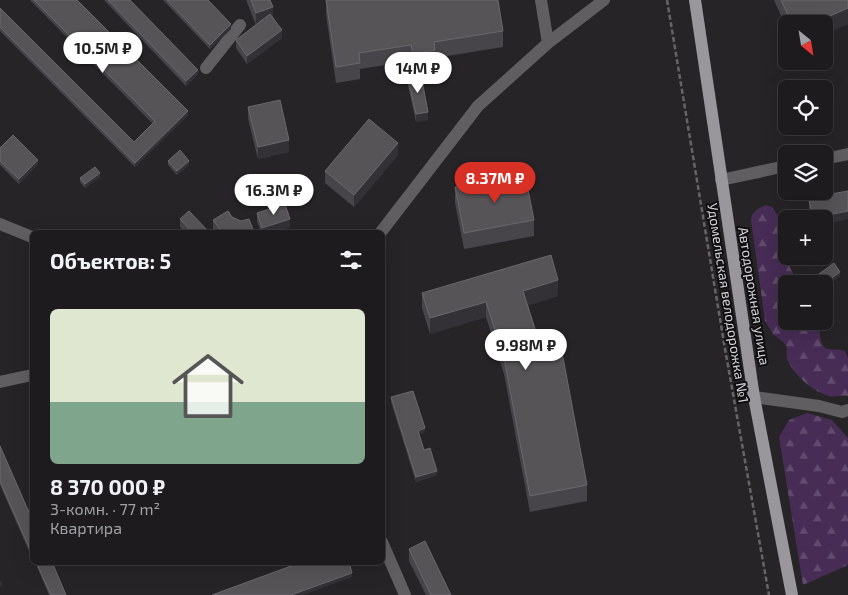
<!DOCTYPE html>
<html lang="ru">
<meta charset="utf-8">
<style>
body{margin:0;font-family:"Exo 2",sans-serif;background:#2a282b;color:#f1f3f6;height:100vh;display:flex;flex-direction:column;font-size:19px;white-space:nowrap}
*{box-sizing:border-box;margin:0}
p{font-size:16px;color:#a0a1a4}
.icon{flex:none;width:28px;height:28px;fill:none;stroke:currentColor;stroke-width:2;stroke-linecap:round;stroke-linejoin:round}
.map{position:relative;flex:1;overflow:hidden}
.panel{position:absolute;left:30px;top:230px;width:355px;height:335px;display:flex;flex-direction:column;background:#1d1b1e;border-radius:8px;box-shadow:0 5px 20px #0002,0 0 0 1px #3b393c}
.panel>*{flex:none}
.needle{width:32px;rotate:150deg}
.fabs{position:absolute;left:778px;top:15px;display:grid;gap:10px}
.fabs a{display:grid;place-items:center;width:55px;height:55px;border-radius:8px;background:#1d1b1e;box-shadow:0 5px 20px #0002,0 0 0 1px #3b393c;font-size:25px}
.price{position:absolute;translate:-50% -42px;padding:0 11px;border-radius:18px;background:#fff;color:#222;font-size:16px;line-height:32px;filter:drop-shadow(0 1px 2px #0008)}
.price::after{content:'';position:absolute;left:50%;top:30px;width:15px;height:11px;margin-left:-8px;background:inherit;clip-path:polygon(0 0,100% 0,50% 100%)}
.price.selected{background:#d93025;color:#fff}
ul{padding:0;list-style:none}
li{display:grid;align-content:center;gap:10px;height:265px;padding:0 20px}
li+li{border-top:1px solid #3b393c}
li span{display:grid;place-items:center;height:155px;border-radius:8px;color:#555}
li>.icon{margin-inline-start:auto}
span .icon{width:90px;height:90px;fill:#fffc;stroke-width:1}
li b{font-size:21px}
h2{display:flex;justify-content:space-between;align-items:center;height:60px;padding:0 20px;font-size:21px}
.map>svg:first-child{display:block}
.forest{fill:url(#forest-firs)}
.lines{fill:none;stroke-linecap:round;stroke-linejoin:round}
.path{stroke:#676468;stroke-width:2.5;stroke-dasharray:5 2.5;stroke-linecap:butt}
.minor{stroke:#605e61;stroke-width:12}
.major{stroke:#9a979c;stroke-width:12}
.wall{fill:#48454a}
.shaded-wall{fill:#343136}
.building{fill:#575458;stroke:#6a686c}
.labels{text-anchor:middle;stroke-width:4;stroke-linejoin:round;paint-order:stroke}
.street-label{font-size:14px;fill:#d4d2d5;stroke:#0f0e10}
</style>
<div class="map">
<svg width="848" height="595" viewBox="0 0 848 595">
<defs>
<pattern id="forest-firs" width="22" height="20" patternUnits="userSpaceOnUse" patternTransform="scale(1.25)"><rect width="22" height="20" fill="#472c55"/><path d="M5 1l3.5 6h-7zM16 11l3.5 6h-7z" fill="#614a6d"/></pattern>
</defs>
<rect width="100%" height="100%" fill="#272428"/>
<path class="forest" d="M766 205 772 207 778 216 784 239 785 257 798 284H786V321H819C820 330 818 346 828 349 834 350 839 349 845 351L848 358V396C840 394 834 399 826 395 810 389 794 375 787 359 786 354 788 348 785 344 782 340 777 338 773 334 770 330 768 325 765 321L751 220C752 211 758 209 766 205Z
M807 413 832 420 848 438V565L803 585 779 437 789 420Z"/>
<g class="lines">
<path class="path" d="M667 0 725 349 769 595"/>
<path class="minor" d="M541 0 548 43
M206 68 240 25
M824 159 848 154
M721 180 786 166
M0 224 32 237
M381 232 478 106 548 43 604 0
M0 382 32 375
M754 397 819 406 842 412 848 410
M382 542 405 595"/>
<path class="major" d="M695 0 754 397 792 595"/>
</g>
<path class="wall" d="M30 0H77L188 115 135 167 0 31V8L134 142 153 124Z
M104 0H130L198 74 186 86Z
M163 0H208L231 29 210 49Z
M246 0H270L273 17 282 38 247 64 236 48V40L256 25Z
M326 0 503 31V47L435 58V66L413 70 411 61 360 69V79L336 83 326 15Z
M774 0H848V24L824 34V24H786V27Z
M408 78 428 120 416 122 408 86Z
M248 107 289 152 258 159 248 119Z
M0 148 38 164 19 184 0 165Z
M398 155 354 207 325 183V171Z
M168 161 189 165 177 175 168 165Z
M100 177 85 188 80 182V178Z
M455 187 534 220V236L464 249 455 203Z
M831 192 828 224 826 218 823 219H811L809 208V200L824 197V193Z
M257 213 290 227 274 232H261L257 222Z
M232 217 254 232H215L213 229V220Z
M180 219 209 232H185L180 227Z
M819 274 840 276 825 287 824 284H823L819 278Z
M422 293 558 296 528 305 542 351 587 485V501L530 512 504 374 486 317 430 334 422 308Z
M391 397 425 432 419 434 424 450 437 475 416 482 391 402Z
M0 446 32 519V558L0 485Z
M409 549 451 595H426L409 561Z
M35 562H52L66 595H49Z"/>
<path class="shaded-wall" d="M273 7V19L256 25V13Z
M848 8V24L824 34V24H812Z
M231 24V29L210 49V45Z
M282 30V38L247 64V56Z
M198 70V74L186 86V81Z
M188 111V115L135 167V163Z
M428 112V120L416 122V114Z
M289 140V152L258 159V147Z
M398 143V155L354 207V195Z
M38 160V164L19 184V179Z
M189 161V165L177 175V171Z
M100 173V177L85 188V184Z
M826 210V218L812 219V213Z
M848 211V219L828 224V215Z
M290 219V227L274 232H262V228Z
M840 272V276L825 287V283Z
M558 280V296L523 307V291Z
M486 302V317L430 334V318Z
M425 428V432L418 435V431Z
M437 471V475L416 482V477Z
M352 573V577L303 595H291Z
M2 581V585L0 587V582Z"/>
<path class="building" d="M34 0H77L188 111 135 163 0 27V8L134 142 155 121Z
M108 0H130L198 70 186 81Z
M167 0H208L231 24 210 45Z
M251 0H270L273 7 256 13Z
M326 0H498L503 31 434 42 435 50 413 54 411 45 359 53 360 63 336 67Z
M781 0H848V8L812 24H792Z
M270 14 282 30 247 56 236 40Z
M421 75 428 112 416 114 408 78Z
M280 100 289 140 258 147 248 107Z
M369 119 398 143 354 195 325 171Z
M13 135 38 160 19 179 0 161V148Z
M180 150 189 161 177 171 168 161Z
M95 167 100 173 85 184 80 178Z
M525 174 534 220 464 233 455 187Z
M848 191V211L828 215 826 210 812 213 809 200 824 197V193L831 192V194Z
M285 204 290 219 262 228 257 213Z
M189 211 209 232H192L180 219Z
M228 211 232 217 241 221 249 219 254 232H222L213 220Z
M551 255 558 280 523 291 542 351 561 347 587 485 530 496 504 358 486 302 430 318 422 293Z
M834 263 840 272 825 283 819 274Z
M413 391 425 428 418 431 424 450 430 448 437 471 416 477 391 397Z
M0 446 32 519V554L0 481Z
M425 541 451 595H431L409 549Z
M36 562H52L66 595H51Z
M302 562H349L352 573 291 595H212Z"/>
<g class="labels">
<g class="street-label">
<text transform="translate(754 296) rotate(81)" y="5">Автодорожная улица</text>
<text transform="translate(728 303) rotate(81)" y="5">Удомельская велодорожка №1</text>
</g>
</g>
</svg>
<div class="fabs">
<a><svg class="needle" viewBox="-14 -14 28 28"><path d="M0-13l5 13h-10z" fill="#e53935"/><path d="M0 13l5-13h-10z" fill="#a0a1a4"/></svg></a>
<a><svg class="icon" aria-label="locate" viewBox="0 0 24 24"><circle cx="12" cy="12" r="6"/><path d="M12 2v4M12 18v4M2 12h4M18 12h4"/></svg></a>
<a><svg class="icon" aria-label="layers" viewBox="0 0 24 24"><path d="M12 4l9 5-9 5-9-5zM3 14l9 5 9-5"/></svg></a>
<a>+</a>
<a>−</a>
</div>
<b class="price" style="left:103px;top:74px">10.5M ₽</b>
<b class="price" style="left:418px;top:94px">14M ₽</b>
<b class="price selected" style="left:495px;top:204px">8.37M ₽</b>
<b class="price" style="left:274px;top:216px">16.3M ₽</b>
<b class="price" style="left:526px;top:371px">9.98M ₽</b>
<section class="panel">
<h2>Объектов: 5<svg class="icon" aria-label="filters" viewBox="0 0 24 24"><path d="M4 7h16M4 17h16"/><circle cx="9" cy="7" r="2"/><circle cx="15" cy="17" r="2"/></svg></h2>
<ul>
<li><span style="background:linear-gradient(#dfe7d0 60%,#7fa58c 0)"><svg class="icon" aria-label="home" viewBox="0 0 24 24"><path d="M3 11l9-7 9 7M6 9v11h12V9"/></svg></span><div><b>8 370 000 ₽</b><p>3-комн. · 77 m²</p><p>Квартира</p></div></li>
</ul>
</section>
</div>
